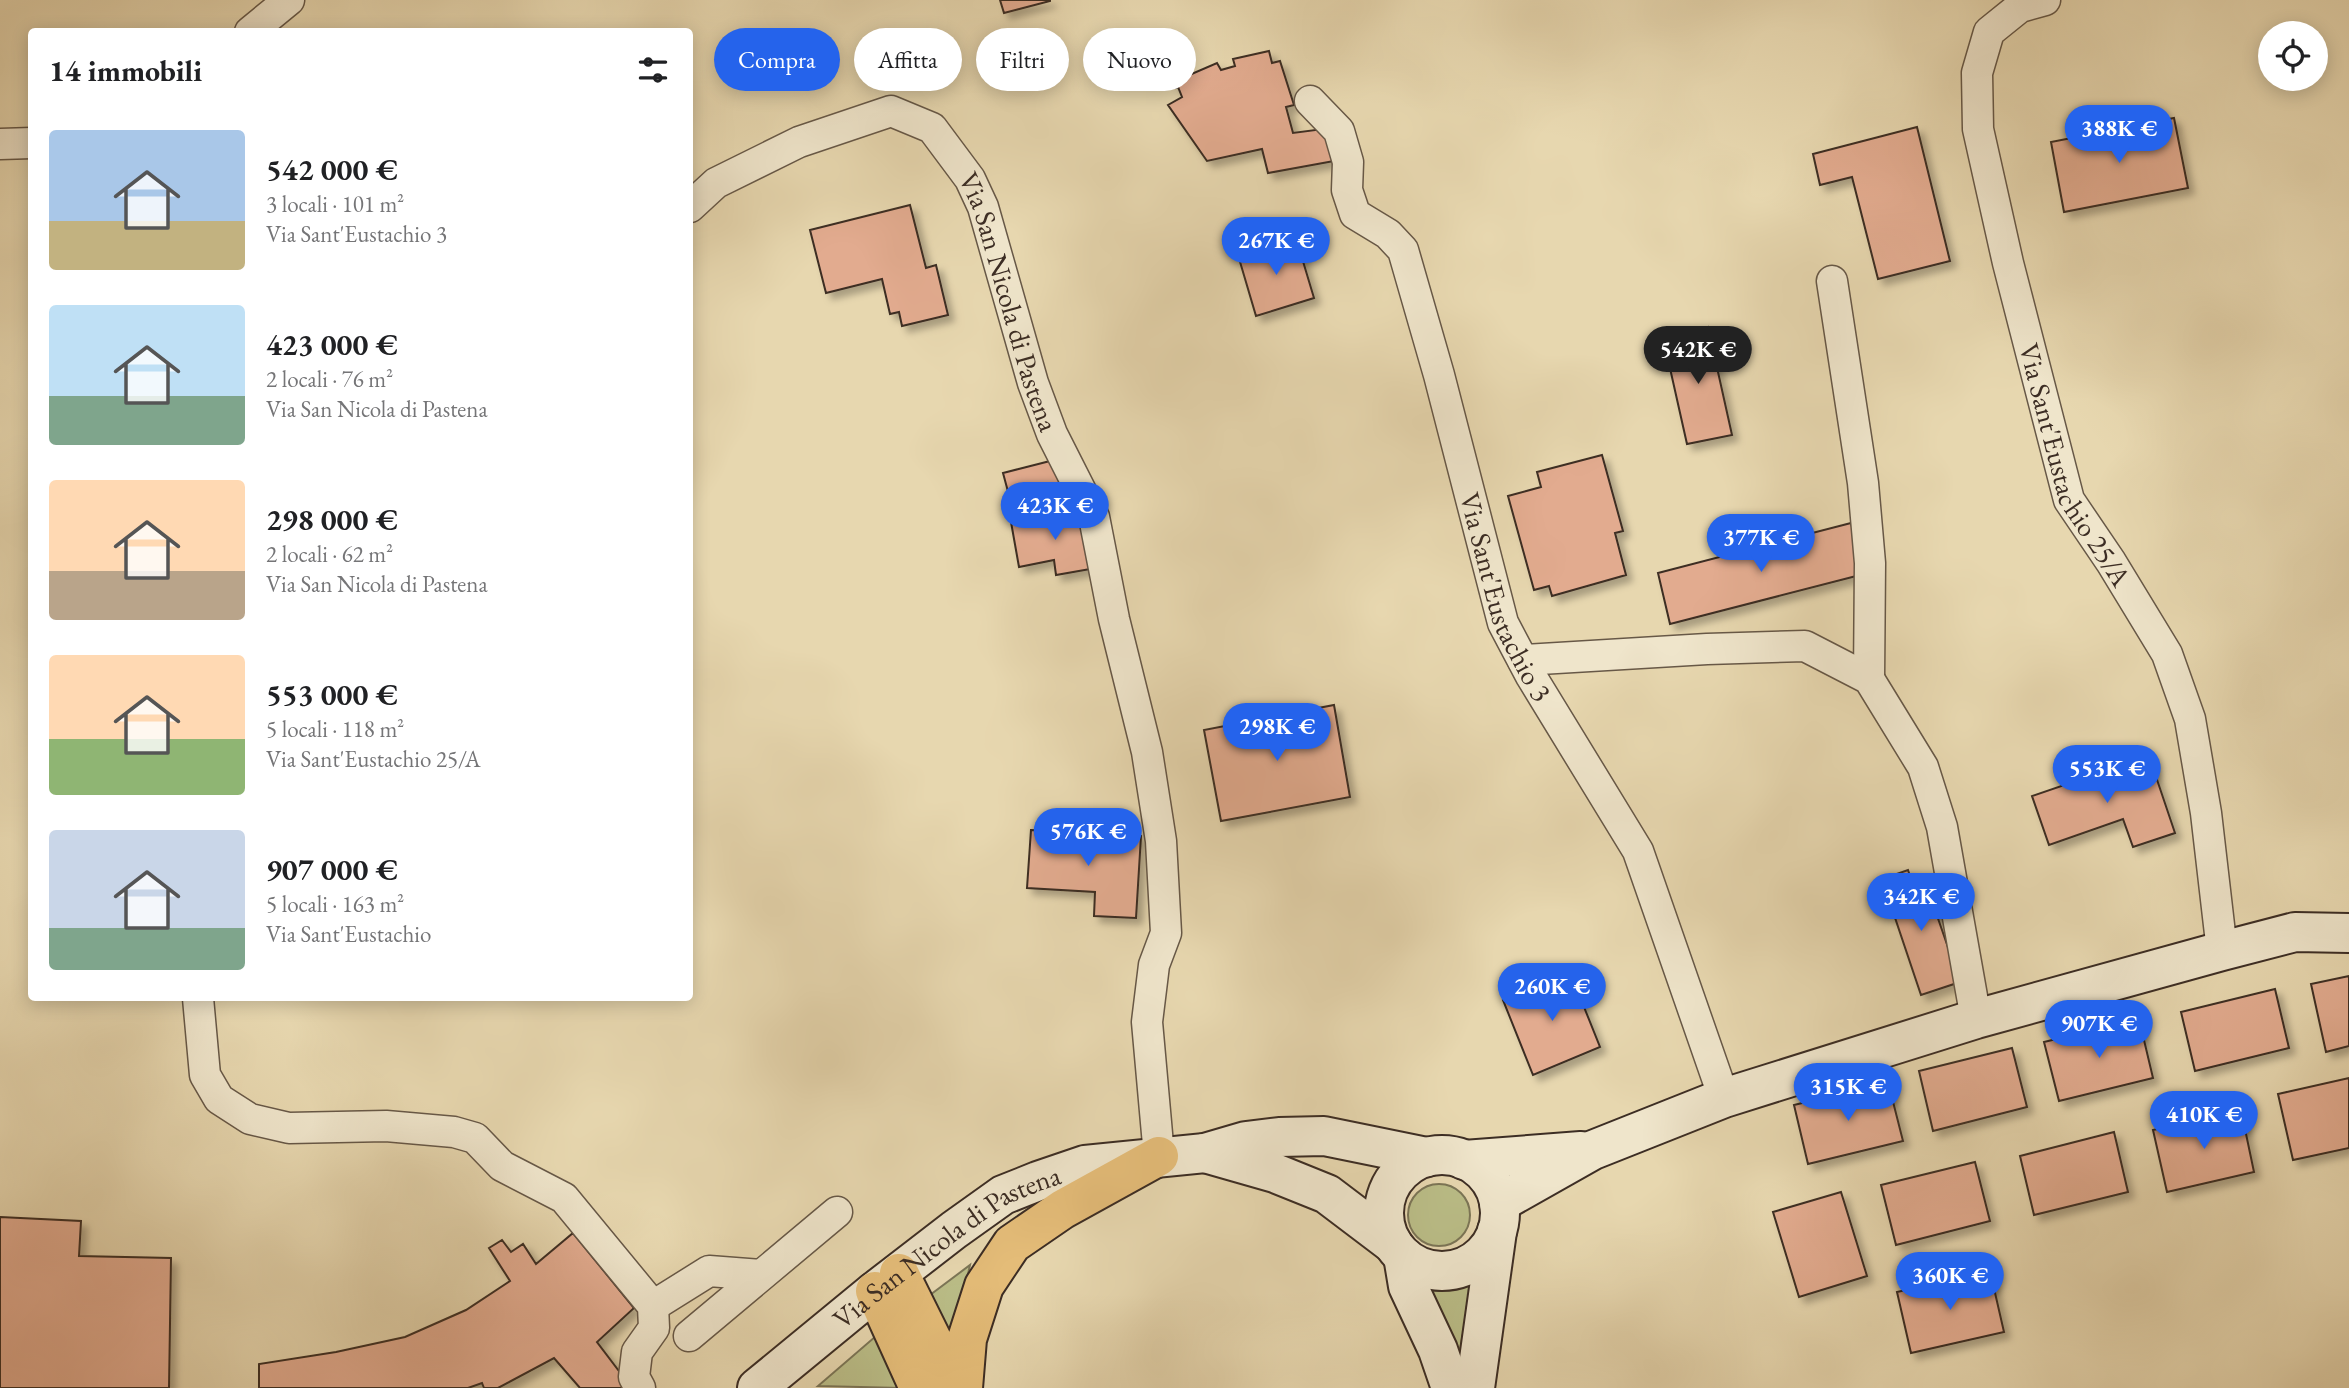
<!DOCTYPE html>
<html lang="it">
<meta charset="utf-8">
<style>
body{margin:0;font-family:"EB Garamond",serif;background:#f6f6f6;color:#202124;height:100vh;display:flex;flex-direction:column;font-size:26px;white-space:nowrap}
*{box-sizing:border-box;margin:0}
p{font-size:23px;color:#757577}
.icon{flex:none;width:38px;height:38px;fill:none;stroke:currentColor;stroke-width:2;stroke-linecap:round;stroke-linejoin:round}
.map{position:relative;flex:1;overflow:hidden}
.side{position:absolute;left:28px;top:28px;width:665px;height:973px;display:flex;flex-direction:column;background:#fff;border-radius:7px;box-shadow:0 4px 18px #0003}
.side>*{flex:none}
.top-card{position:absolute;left:714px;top:28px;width:665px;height:63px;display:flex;gap:14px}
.tools{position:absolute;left:2258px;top:21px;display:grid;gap:14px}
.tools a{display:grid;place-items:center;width:70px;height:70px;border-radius:50%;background:#fff;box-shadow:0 4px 18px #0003;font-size:35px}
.price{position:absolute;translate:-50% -60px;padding:0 16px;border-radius:24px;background:#2563eb;color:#fff;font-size:23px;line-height:46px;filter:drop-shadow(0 2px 4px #0008)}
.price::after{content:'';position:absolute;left:50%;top:42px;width:21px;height:16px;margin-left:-10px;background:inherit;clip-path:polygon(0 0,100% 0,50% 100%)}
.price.on{background:#222;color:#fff}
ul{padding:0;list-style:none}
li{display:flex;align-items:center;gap:21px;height:175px;padding:0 21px}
li span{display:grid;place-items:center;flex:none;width:196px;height:140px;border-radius:7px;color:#555}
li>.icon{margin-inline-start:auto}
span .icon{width:84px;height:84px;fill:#fffc;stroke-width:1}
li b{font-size:30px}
h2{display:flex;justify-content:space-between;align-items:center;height:84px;padding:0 21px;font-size:30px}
.pill{padding:0 24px;border-radius:32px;background:#fff;box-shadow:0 4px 18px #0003;font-size:24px;line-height:63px}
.pill.on{background:#2563eb;color:#fff}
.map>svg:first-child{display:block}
.green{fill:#babd87;stroke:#7b7556;stroke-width:2}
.building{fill:#e2ab8f;stroke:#3c2d24;stroke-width:2;filter:url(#shadow)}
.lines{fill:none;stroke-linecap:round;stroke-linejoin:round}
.street-casing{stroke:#675847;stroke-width:33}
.secondary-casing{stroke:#3c2d24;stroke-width:42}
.highway-casing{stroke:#3c2d24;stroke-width:42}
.street{stroke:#efe5cb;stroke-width:30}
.secondary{stroke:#efe5cb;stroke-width:38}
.highway{stroke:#e4bc78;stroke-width:38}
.labels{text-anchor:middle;stroke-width:5;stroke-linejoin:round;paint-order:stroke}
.street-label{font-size:28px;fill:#3c2d24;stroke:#efe5cb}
</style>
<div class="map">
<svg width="2349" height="1388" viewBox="0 0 2349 1388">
<defs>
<filter id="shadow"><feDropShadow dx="6" dy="6" stdDeviation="3.5" flood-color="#0004"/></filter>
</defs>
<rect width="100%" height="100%" fill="#e7d7af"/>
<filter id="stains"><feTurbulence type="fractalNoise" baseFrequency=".00286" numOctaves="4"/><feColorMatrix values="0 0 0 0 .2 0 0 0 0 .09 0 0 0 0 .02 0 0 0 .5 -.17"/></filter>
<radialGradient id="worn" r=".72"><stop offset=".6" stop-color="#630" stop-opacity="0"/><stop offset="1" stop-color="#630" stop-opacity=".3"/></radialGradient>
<path class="green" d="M1408 1215a31 31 0 1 1 62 0a31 31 0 1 1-62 0Z
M970 1265 952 1347 926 1298Z
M1472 1283 1457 1367 1426 1288 1440 1291Z
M876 1336 902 1388 818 1386Z"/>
<path class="building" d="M1000 0H1050V1L1004 13Z
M1269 51 1272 63 1280 61 1294 105 1286 107 1293 133 1323 129 1334 161 1268 173 1262 149 1207 161 1168 105 1182 97 1178 87 1176 88 1173 82 1217 63 1221 70 1235 66 1233 59Z
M2174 118 2188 188 2064 212 2051 142Z
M1917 127 1950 261 1878 279 1852 177 1820 185 1813 154Z
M910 205 926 268 936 265 948 315 902 326 899 312 890 314 882 279 826 293 810 230Z
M1296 238 1314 298 1256 316 1238 255Z
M1708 327 1732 435 1687 444 1663 337Z
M1602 455 1623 531 1615 533 1626 575 1552 596 1549 586 1534 590 1508 496 1541 487 1537 472Z
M1054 460 1061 487 1010 499 1003 473Z
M1084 509 1096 568 1056 575 1054 560 1019 567 1011 522Z
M1851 523 1864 574 1670 624 1658 573Z
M1334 705 1350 797 1221 821 1204 730Z
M2149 756 2175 833 2133 847 2123 819 2049 845 2032 796Z
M1031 830 1141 836 1136 918 1094 916 1095 892 1027 888Z
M1908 870 1913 885 1925 881 1960 982 1921 995 1882 879Z
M1570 972 1600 1047 1533 1075 1503 1000Z
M2349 976V1046L2326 1052 2311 984Z
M2275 989 2289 1048 2195 1071 2181 1012Z
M2139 1019 2153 1078 2059 1101 2044 1042Z
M2012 1048 2027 1107 1933 1131 1919 1071Z
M2349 1078V1148L2293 1160 2278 1094Z
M1888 1082 1903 1141 1808 1164 1794 1105Z
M2241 1110 2254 1172 2167 1192 2153 1130Z
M2114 1132 2128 1192 2034 1215 2020 1156Z
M1975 1162 1990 1221 1896 1245 1881 1185Z
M1841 1192 1867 1276 1799 1297 1773 1212Z
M0 1217 81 1221 79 1256 171 1258 169 1388H0Z
M573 1233 634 1308 597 1342 628 1383 622 1388H580L554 1358 498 1388H484L482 1383 468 1388H259V1364L336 1352 405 1337 466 1310 510 1281 489 1248 502 1240 511 1252 523 1244 536 1264Z
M1990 1271 2004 1332 1911 1353 1897 1292Z"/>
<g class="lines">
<defs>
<g id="street">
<path id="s1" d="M2045 0 2020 7 1989 32 1977 73 1978 129 2008 263 2069 500 2111 562 2167 654 2190 719 2206 813 2222 951"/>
<path d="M250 32 289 0"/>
<path id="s2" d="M1310 101 1339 131 1348 162 1347 190 1355 214 1388 234 1403 250 1439 375 1503 623 1531 676 1638 851 1724 1098"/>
<path d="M0 144 32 143"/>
<path id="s3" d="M690 207 716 183 799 142 891 111 932 128 970 179 983 207 1033 383 1052 434 1094 517 1114 619 1147 752 1161 841 1166 933 1154 965 1147 1022 1159 1156"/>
<path d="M1832 281 1863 483 1870 563 1869 679"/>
<path d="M1523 660 1707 649 1805 646 1869 679 1923 767 1942 827 1976 1019"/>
<path d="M198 998 205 1075 219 1099 250 1119 289 1128 386 1126 454 1132 475 1138 502 1166 564 1198 653 1306 654 1328 637 1352 634 1377 640 1388"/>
<path d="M653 1306 709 1271 761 1275"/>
<path d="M689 1336 837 1212"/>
</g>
<g id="secondary">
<path d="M1205 1153 1275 1173 1327 1194 1393 1244"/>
<circle cx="1442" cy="1213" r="58"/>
<path d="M1464 1160 1581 1151"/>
<path d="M1499 1203 1593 1150 1724 1098 1976 1019 2222 951 2295 932 2349 933"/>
<path d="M1403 1256 1408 1286 1438 1350 1451 1388"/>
<path id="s4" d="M757 1388 875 1291 954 1230 1003 1195 1038 1181 1085 1165 1205 1153 1246 1141 1279 1137 1324 1136 1427 1157"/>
<path d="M1475 1388 1497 1231"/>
</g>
<path id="highway" d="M899 1273 956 1388
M875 1291 919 1388
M963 1388 967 1339 984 1286 1012 1244 1063 1209 1159 1156"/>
</defs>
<use href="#street" class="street-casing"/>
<use href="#secondary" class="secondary-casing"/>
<use href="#highway" class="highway-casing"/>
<use href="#street" class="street"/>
<use href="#secondary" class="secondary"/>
<use href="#highway" class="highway"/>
</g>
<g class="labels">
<g class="street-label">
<text dy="10" stroke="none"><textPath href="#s3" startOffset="462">Via San Nicola di Pastena</textPath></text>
<text dy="10" stroke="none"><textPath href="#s1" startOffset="516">Via Sant'Eustachio 25/A</textPath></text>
<text dy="10" stroke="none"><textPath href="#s2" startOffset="550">Via Sant'Eustachio 3</textPath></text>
<text dy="10" stroke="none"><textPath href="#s4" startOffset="238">Via San Nicola di Pastena</textPath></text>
</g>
</g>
<rect width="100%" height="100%" filter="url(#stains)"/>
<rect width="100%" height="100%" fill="url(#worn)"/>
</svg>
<div class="tools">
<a><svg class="icon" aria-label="locate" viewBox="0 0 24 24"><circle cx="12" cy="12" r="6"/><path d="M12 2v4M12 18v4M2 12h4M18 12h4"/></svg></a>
</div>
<b class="price" style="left:2119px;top:165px">388K €</b>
<b class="price" style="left:1276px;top:277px">267K €</b>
<b class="price on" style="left:1698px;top:386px">542K €</b>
<b class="price" style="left:1055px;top:542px">423K €</b>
<b class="price" style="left:1761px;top:574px">377K €</b>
<b class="price" style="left:1277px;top:763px">298K €</b>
<b class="price" style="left:2107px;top:805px">553K €</b>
<b class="price" style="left:1088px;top:868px">576K €</b>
<b class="price" style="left:1921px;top:933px">342K €</b>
<b class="price" style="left:1552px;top:1023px">260K €</b>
<b class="price" style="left:2099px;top:1060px">907K €</b>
<b class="price" style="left:1848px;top:1123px">315K €</b>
<b class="price" style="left:2204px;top:1151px">410K €</b>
<b class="price" style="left:1950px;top:1312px">360K €</b>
<div class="top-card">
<a class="pill on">Compra</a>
<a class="pill">Affitta</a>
<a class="pill">Filtri</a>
<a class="pill">Nuovo</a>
</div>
<section class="side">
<h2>14 immobili<svg class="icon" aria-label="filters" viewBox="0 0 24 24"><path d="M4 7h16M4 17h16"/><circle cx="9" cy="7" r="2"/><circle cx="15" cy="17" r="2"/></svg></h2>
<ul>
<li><span style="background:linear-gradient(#a9c7e8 65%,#c2b280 0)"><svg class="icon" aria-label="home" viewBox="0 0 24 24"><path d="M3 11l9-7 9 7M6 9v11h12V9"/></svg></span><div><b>542 000 €</b><p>3 locali · 101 m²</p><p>Via Sant'Eustachio 3</p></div></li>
<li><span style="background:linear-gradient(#bfe0f5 65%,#7fa58c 0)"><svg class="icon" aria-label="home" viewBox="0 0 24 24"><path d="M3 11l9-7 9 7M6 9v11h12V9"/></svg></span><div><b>423 000 €</b><p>2 locali · 76 m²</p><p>Via San Nicola di Pastena</p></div></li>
<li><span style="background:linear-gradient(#ffd9b3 65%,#b9a48a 0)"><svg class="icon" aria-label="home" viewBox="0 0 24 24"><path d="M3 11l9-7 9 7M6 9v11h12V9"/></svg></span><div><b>298 000 €</b><p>2 locali · 62 m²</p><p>Via San Nicola di Pastena</p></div></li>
<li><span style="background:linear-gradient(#ffd9b3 60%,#8fb573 0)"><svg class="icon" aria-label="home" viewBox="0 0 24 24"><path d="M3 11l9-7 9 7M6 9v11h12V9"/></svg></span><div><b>553 000 €</b><p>5 locali · 118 m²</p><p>Via Sant'Eustachio 25/A</p></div></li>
<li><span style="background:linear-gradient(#c9d6e8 70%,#7fa58c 0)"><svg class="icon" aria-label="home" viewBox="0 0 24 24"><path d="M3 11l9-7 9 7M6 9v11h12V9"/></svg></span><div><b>907 000 €</b><p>5 locali · 163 m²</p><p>Via Sant'Eustachio</p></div></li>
</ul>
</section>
</div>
